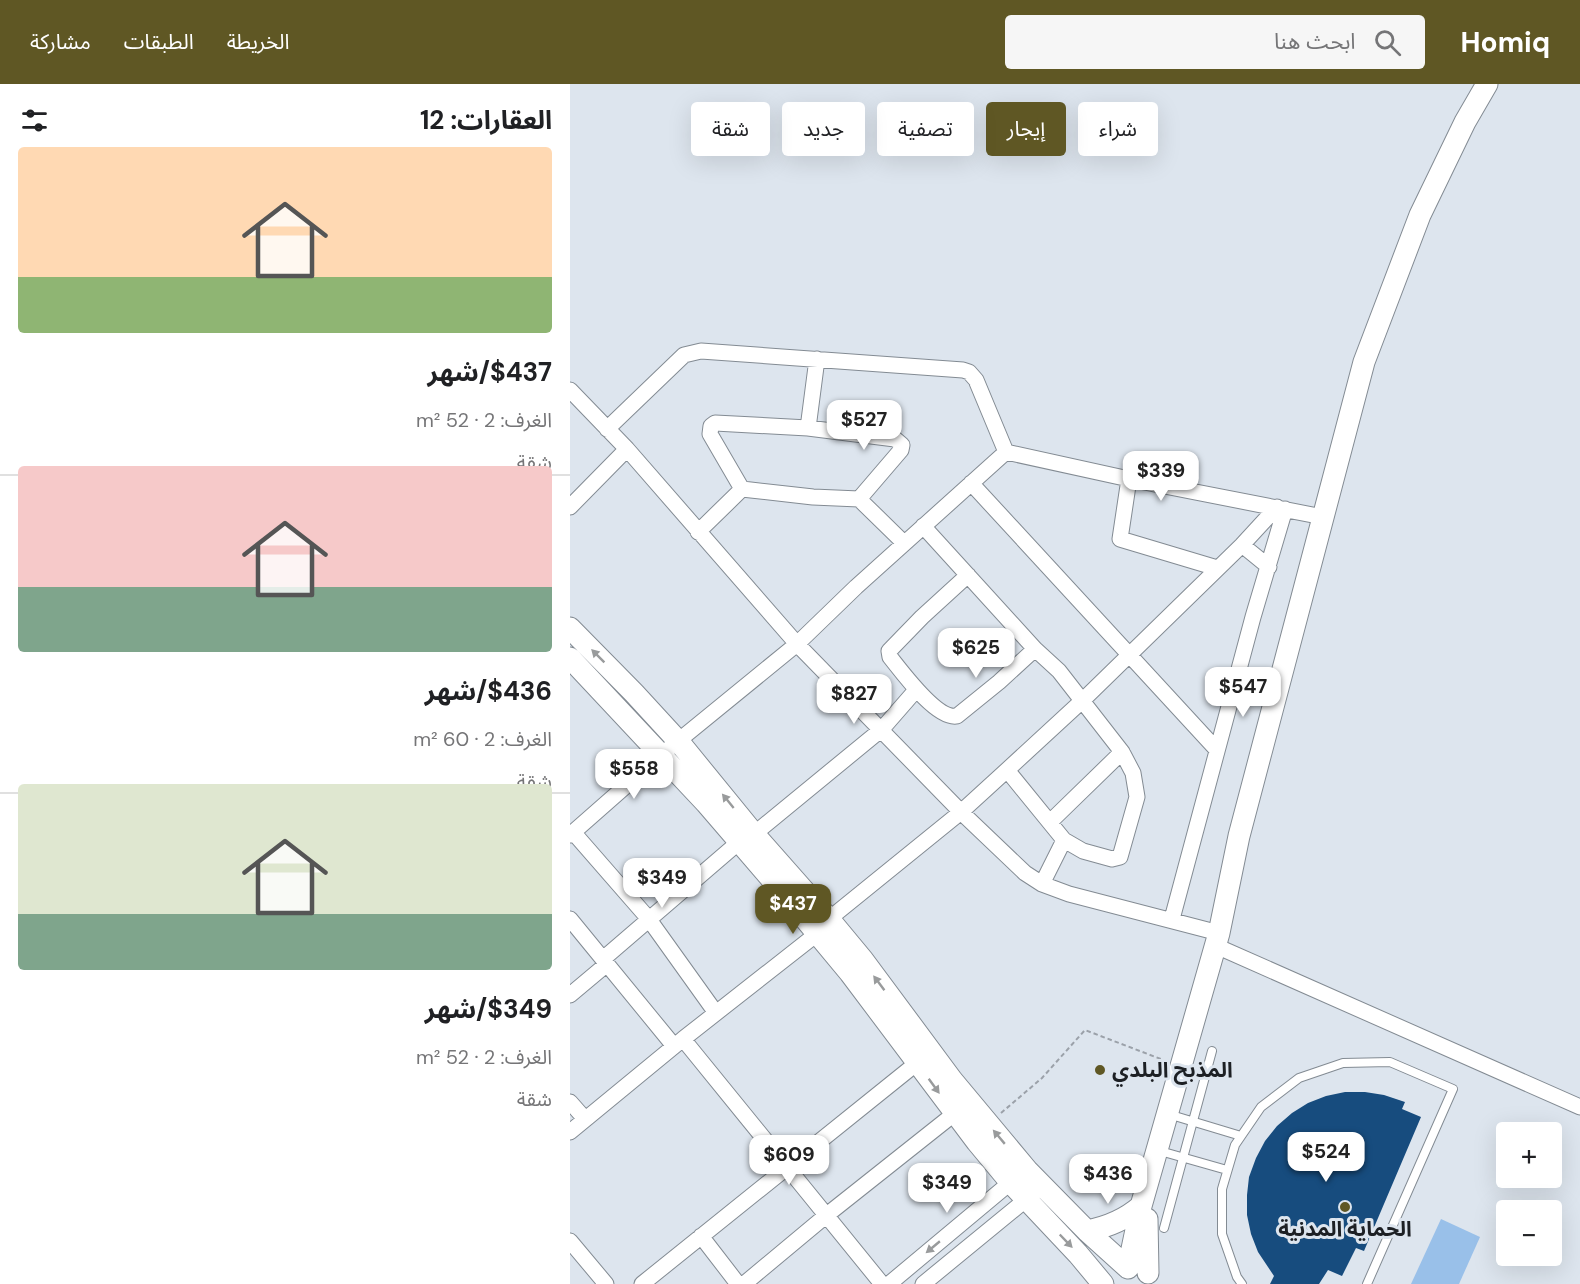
<!DOCTYPE html>
<html lang="ar">
<meta charset="utf-8">
<style>
body{margin:0;font-family:"DM Sans","Noto Sans Arabic",sans-serif;background:#f6f6f6;color:#202124;direction:rtl;height:100vh;display:flex;flex-direction:column;font-size:22px;white-space:nowrap}
*{box-sizing:border-box;margin:0}
p{font-size:20px;color:#757577}
.icon{flex:none;width:33px;height:33px;fill:none;stroke:currentColor;stroke-width:2;stroke-linecap:round;stroke-linejoin:round}
.map{position:relative;flex:1;overflow:hidden;direction:ltr}
.side{display:flex;flex-direction:column;background:#fff;width:570px}
.side>*{flex:none}
.hud{position:absolute;left:18px;top:18px;width:570px;height:54px;direction:rtl;display:flex;gap:12px}
.controls{position:absolute;left:926px;top:1038px;display:grid;gap:12px}
.controls a{display:grid;place-items:center;width:66px;height:66px;border-radius:6px;background:#fff;box-shadow:0 6px 24px #0002;font-size:30px}
.price{position:absolute;translate:-50% -51px;padding:0 14px;border-radius:12px;background:#fff;color:#222;font-size:20px;line-height:39px;filter:drop-shadow(0 2px 3px #0008)}
.price::after{content:'';position:absolute;left:50%;top:36px;width:18px;height:14px;margin-left:-9px;background:inherit;clip-path:polygon(0 0,100% 0,50% 100%)}
.price.current{background:#5f5724;color:#fff}
ul{padding:0;list-style:none}
li{display:grid;align-content:center;gap:12px;height:318px;padding:0 18px}
li+li{border-top:2px solid #e0e0e0}
li span{display:grid;place-items:center;height:186px;border-radius:6px;color:#555}
li>.icon{margin-inline-start:auto}
span .icon{width:108px;height:108px;fill:#fffc;stroke-width:1}
li b{font-size:26px}
h2{display:flex;justify-content:space-between;align-items:center;height:72px;padding:0 18px;font-size:26px}
.chip{padding:0 21px;border-radius:6px;background:#fff;box-shadow:0 6px 24px #0002;font-size:21px;line-height:54px}
.chip.current{background:#5f5724;color:#fff}
header{display:flex;align-items:center;gap:36px;box-sizing:border-box;height:84px;padding:0 30px;background:#5f5724;color:#fff}
header strong{font-size:28px}
nav{display:flex;gap:33px;margin-inline-start:auto;font-size:21px}
.search{width:420px;height:54px;background:#f6f6f6;display:flex;align-items:center;gap:15px;box-sizing:border-box;padding:0 21px;border-radius:6px;color:#757577;font-size:22px}
main{display:flex;flex:1;min-height:0}
.map>svg:first-child{display:block}
.green{fill:#99c0e9}
.building{fill:#174c7e}
.lines{fill:none;stroke-linecap:round;stroke-linejoin:round}
.lane-casing{stroke:#838b93;stroke-width:10}
.street-casing{stroke:#838b93;stroke-width:17}
.secondary-casing{stroke:#838b93;stroke-width:23}
.path{stroke:#9ba1a9;stroke-width:2;stroke-dasharray:4.5 3;stroke-linecap:butt}
.lane{stroke:#fff;stroke-width:8}
.street{stroke:#fff;stroke-width:15}
.secondary{stroke:#fff;stroke-width:21}
.oneway{fill:#999b9c}
.poi-dot{fill:#5f5724;stroke:#dde5ee;stroke-width:2}
.labels{text-anchor:middle;stroke-width:6;stroke-linejoin:round;paint-order:stroke}
.poi-label{font-size:21px;font-weight:bold;fill:#1d2024;stroke:#dde5ee;text-anchor:start}
</style>
<header>
<strong>Homiq</strong>
<div class="search"><svg class="icon" aria-label="search" viewBox="0 0 24 24"><circle cx="10" cy="10" r="6"/><path d="M15 15l6 6"/></svg>ابحث هنا</div>
<nav><a>الخريطة</a><a>الطبقات</a><a>مشاركة</a></nav>
</header>
<main>
<div class="map">
<svg width="1010" height="1200" viewBox="0 0 1010 1200">
<rect width="100%" height="100%" fill="#dde5ee"/>
<path class="green" d="M871 1135 910 1153 889 1200H841Z"/>
<path class="building" d="M775 1008H795L814 1011 835 1018 832 1025 851 1033 794 1167 786 1164 772 1192 758 1186 749 1200H700L704 1192 688 1168 681 1150 677 1131V1111L679 1093 686 1074 695 1057 707 1042 722 1029 738 1019 756 1012Z"/>
<g class="lines">
<defs>
<path id="lane" d="M598 1030 671 1052
M590 1067 657 1086
M594 1144 642 967
M672 1200 667 1193 652 1150V1105L665 1061 691 1023 729 994 773 979 820 978 883 1005 797 1200"/>
<path id="street" d="M247 275 238 344 145 339 141 342 140 350 172 405 243 413 289 415 334 459
M0 306 57 365 227 560 391 728 455 789 472 800 499 810 649 849
M238 344 325 355 332 361 331 366 289 415
M37 345 114 271 131 267 393 286 399 288 406 296 436 368
M436 368 559 395 753 433
M559 395 550 455 647 484
M401 399 647 666
M0 423 57 365
M353 442 465 565 489 587 552 668 563 689 567 713 550 773 542 775 513 767 494 756 437 686
M128 448 172 405
M672 461 699 483
M398 491 352 533 319 567 320 573C332 588 367 636 387 632L429 598 465 565
M480 738 552 668
M3 748 78 834 146 929
M184 750 312 645 346 606
M0 751 91 671 227 560 286 503 436 368
M472 800 494 756
M0 835 104 962
M259 835 391 728 437 686 513 616 672 461 707 423
M602 835 683 533 715 425
M646 862 1010 1023
M33 875 169 758
M0 911 37 880
M113 955 312 1200
M0 1018 15 1035
M0 1048 113 955 248 849
M131 1152 168 1200
M0 1157 36 1200
M72 1200 347 979
M174 1200 258 1130 384 1030
M319 1200 447 1093
M353 1200 464 1109"/>
<path id="secondary" d="M0 544 64 609 109 658 184 750 259 835 293 876 382 996 457 1086 517 1147 558 1184
M0 574 136 719 216 812 280 889 407 1058 441 1099 508 1170 533 1200
M577 1135 578 1189
M517 1147C538 1143 555 1136 571 1122
M558 1184 571 1122 649 849 669 752 794 278 850 131 895 38 917 0"/>
</defs>
<use href="#lane" class="lane-casing"/>
<use href="#street" class="street-casing"/>
<use href="#secondary" class="secondary-casing"/>
<path class="path" d="M431 1029 472 994 515 946 596 977"/>
<use href="#lane" class="lane"/>
<use href="#street" class="street"/>
<use href="#secondary" class="secondary"/>
</g>
<defs><path id="oneway-solid" d="M-6-.8H1V-3.2L6.5 0L1 3.2V.8H-6Z" transform="scale(1.5)"/></defs>
<g class="oneway">
<use href="#oneway-solid" transform="translate(28 572) rotate(-135)"/>
<use href="#oneway-solid" transform="translate(158 717) rotate(-129)"/>
<use href="#oneway-solid" transform="translate(309 899) rotate(-127)"/>
<use href="#oneway-solid" transform="translate(364 1002) rotate(54)"/>
<use href="#oneway-solid" transform="translate(429 1053) rotate(-130)"/>
<use href="#oneway-solid" transform="translate(496 1157) rotate(46)"/>
<use href="#oneway-solid" transform="translate(363 1163) rotate(140)"/>
</g>
<g class="poi-dot">
<circle cx="530" cy="986" r="6"/>
<circle cx="775" cy="1123" r="6"/>
</g>
<g class="labels">
<g class="poi-label">
<text x="542" y="993">المذبح البلدي</text>
<text x="775" y="1152" text-anchor="middle">الحماية المدنية</text>
</g>
</g>
</svg>
<div class="controls">
<a>+</a>
<a>−</a>
</div>
<b class="price" style="left:294px;top:367px">$527</b>
<b class="price" style="left:591px;top:418px">$339</b>
<b class="price" style="left:406px;top:595px">$625</b>
<b class="price" style="left:673px;top:634px">$547</b>
<b class="price" style="left:284px;top:641px">$827</b>
<b class="price" style="left:64px;top:716px">$558</b>
<b class="price" style="left:92px;top:825px">$349</b>
<b class="price current" style="left:223px;top:851px">$437</b>
<b class="price" style="left:756px;top:1099px">$524</b>
<b class="price" style="left:219px;top:1102px">$609</b>
<b class="price" style="left:538px;top:1121px">$436</b>
<b class="price" style="left:377px;top:1130px">$349</b>
<div class="hud">
<a class="chip">شراء</a>
<a class="chip current">إيجار</a>
<a class="chip">تصفية</a>
<a class="chip">جديد</a>
<a class="chip">شقة</a>
</div>
</div>
<section class="side">
<h2>العقارات: 12<svg class="icon" aria-label="filters" viewBox="0 0 24 24"><path d="M4 7h16M4 17h16"/><circle cx="9" cy="7" r="2"/><circle cx="15" cy="17" r="2"/></svg></h2>
<ul>
<li><span style="background:linear-gradient(#ffd9b3 70%,#8fb573 0)"><svg class="icon" aria-label="home" viewBox="0 0 24 24"><path d="M3 11l9-7 9 7M6 9v11h12V9"/></svg></span><div><b>$437/شهر</b><p>الغرف: 2 · 52 m²</p><p>شقة</p></div></li>
<li><span style="background:linear-gradient(#f6c9c9 65%,#7fa58c 0)"><svg class="icon" aria-label="home" viewBox="0 0 24 24"><path d="M3 11l9-7 9 7M6 9v11h12V9"/></svg></span><div><b>$436/شهر</b><p>الغرف: 2 · 60 m²</p><p>شقة</p></div></li>
<li><span style="background:linear-gradient(#dfe7d0 70%,#7fa58c 0)"><svg class="icon" aria-label="home" viewBox="0 0 24 24"><path d="M3 11l9-7 9 7M6 9v11h12V9"/></svg></span><div><b>$349/شهر</b><p>الغرف: 2 · 52 m²</p><p>شقة</p></div></li>
</ul>
</section>
</main>
